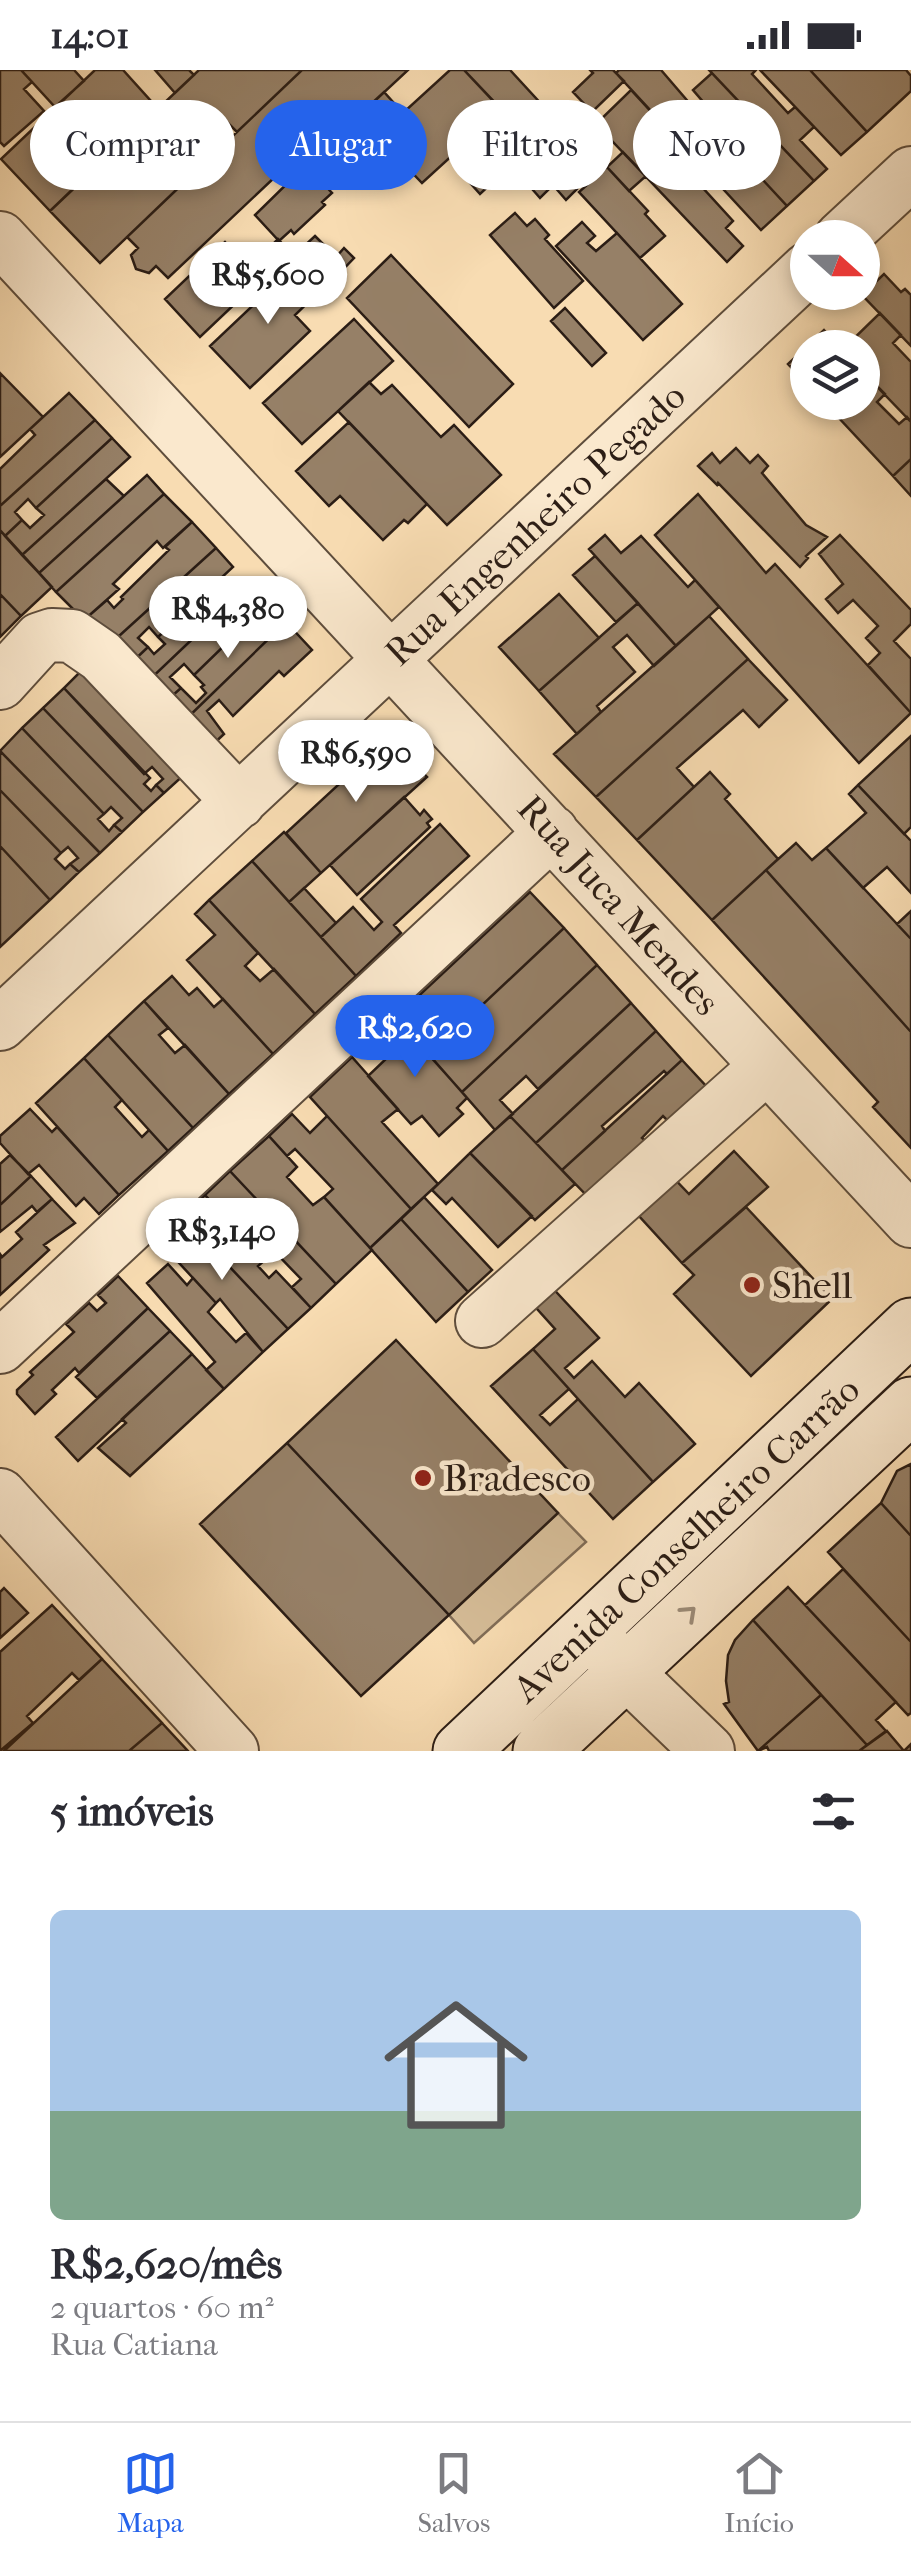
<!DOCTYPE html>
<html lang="pt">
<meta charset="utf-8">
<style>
body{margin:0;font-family:"IM FELL French Canon",serif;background:#f2f2f3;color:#2b2b33;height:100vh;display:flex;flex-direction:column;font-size:38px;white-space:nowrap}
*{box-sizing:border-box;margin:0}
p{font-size:32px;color:#7c7c81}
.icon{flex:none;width:55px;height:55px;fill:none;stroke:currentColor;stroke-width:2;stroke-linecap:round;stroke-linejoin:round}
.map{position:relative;height:1681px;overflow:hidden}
.sheet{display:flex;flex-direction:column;background:#fff;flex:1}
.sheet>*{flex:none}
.hud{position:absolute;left:30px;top:30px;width:852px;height:90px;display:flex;gap:20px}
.needle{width:65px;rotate:111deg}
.buttons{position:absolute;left:790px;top:150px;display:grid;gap:20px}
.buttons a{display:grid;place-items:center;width:90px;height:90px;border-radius:50%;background:#fff;box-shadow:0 5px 15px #0003;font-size:50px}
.price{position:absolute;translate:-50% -85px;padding:0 22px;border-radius:35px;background:#fff;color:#222;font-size:32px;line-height:65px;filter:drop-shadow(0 2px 5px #0008)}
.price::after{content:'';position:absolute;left:50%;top:60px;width:30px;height:22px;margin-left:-15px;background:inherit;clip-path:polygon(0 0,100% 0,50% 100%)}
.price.selected{background:#2563eb;color:#fff}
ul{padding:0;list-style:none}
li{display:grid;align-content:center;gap:20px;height:530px;padding:0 50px}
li+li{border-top:2px solid #e1e1e2}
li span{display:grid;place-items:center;height:310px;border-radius:15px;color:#555}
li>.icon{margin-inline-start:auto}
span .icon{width:180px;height:180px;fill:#fffc;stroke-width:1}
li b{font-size:42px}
h2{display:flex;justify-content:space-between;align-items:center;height:120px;padding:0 50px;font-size:42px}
.chip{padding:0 35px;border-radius:45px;background:#fff;box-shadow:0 5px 15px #0003;font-size:35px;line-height:90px}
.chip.selected{background:#2563eb;color:#fff}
.status{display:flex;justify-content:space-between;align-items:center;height:70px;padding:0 50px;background:#fff;direction:ltr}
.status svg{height:28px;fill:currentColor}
.tabs{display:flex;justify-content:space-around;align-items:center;height:140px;border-top:2px solid #e1e1e2;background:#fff;font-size:28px;color:#7c7c81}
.tabs a{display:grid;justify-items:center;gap:5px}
.tabs .selected{color:#2563eb}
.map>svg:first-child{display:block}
.green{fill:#d5bc97;stroke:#806c56;stroke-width:2.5}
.building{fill:#968067;stroke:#2b1d15;stroke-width:2.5}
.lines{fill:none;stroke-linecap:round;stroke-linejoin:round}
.street-casing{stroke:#5e4d3c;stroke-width:56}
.secondary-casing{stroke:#2b1d15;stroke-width:59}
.street{stroke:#fae8cd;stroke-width:52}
.secondary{stroke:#fae8cd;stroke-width:55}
.oneway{stroke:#9d8d7a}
.poi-dot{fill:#8f2418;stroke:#fae8cd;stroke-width:4}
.labels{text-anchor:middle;stroke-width:9;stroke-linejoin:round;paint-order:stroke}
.street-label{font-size:38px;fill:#2b1d15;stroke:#fae8cd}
.poi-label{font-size:38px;fill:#2b1d15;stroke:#fae8cd;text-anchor:start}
</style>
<div class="status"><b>14:01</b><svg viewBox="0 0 49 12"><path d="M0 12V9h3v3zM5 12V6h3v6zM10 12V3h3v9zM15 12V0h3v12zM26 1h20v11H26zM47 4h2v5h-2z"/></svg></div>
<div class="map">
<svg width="911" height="1681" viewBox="0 0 911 1681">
<rect width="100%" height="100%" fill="#f8dcb2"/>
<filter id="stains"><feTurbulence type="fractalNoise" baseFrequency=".002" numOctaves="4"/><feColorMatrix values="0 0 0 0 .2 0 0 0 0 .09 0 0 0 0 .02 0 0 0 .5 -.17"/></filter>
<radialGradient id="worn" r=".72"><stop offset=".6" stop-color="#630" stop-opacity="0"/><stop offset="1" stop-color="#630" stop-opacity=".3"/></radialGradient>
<path class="green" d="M558 1443 586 1472 474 1573 449 1545Z"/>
<path class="building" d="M0 0H21L32 12 24 19 44 41 4 76 0 72Z
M21 0H74L84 11 55 37Z
M95 0H123L150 30 90 83 100 93 50 141 1 89Z
M155 0H189L194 5 175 23Z
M199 0H302L237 62 226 51 211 64 222 76 100 193 50 141Z
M302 0H408L321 81 312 72 168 208 156 196 149 203 136 199 131 185 138 178 127 167Z
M450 0H464L502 40 422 113 358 46 384 22 403 43Z
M464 0H510L590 87 587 90 593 97 573 116Z
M590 0H613L624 11 592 42 573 22 593 3Z
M619 0H661L734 85 737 82 787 136 761 160 616 3Z
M709 0H756L752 4 788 43 795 37 814 57 800 70 827 99 814 111Z
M760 0H810L867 62 841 85Z
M810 0H906L911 6V21L867 62Z
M712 3 814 111 787 136 737 82 742 77 693 20Z
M631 20 702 97 692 106 733 151 726 158 743 176 727 192 596 54Z
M512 50 577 119 566 130 553 115 540 128 511 95 480 124 464 106 493 80 487 73Z
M623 82 646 106 629 121 607 97Z
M306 95 332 123 322 132 325 135 294 164 291 160 279 171 255 145Z
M607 97 648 141 645 144 665 166 640 188 579 122Z
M515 143 527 156 535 149 549 165 545 169 583 211 554 238 490 165Z
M582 152 595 166 587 173 596 181 617 163 682 234 643 270 556 176Z
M315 166 336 187 344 178 354 188 332 211 301 179Z
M278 169 299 192 281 208 260 187Z
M225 172 261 209 200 267 165 229Z
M391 185 513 314 469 357 347 228Z
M299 192 323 218 295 245 310 261 250 318 210 276Z
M884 204 901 222 905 219 911 225V276L862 225Z
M565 238 606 283 592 296 551 251Z
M880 243 901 265 893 273 911 292V352L862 301V278H844Z
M354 249 393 291 302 374 263 333Z
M824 260 841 278H808V315L788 294Z
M862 301 885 324 877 332 899 354 907 347 911 352V389L893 406 824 332H862Z
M0 303 43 347 0 387Z
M369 312 381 324 392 315 441 367 454 355 501 405 447 455 338 341Z
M69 323 95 350 0 436V399L35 365 30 359Z
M95 350 112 368 36 438 28 429 15 442 22 450 5 466 0 460V436Z
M349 352 427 434 408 453 404 450 383 470 340 426 329 436 296 401Z
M112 368 130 387 22 485 5 466 22 450 30 458 44 445 36 438Z
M736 378 750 393 758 385 768 396 762 403 806 455 827 467 806 486 808 488 800 497 718 413 717 415 698 396 712 383 720 393Z
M911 389V426L893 406Z
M147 405 164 424 56 522 39 503Z
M106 409 124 426 39 503 22 485Z
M164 424 192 452 163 478 157 471 113 514 119 519 84 550 56 522Z
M698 424 766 503 775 494 911 643 859 693 655 465Z
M192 452 216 478 108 576 84 550 107 530 114 538 123 529 121 527 169 480 165 477Z
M0 460 52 517 21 546 0 524Z
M605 465 621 483 641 466 688 517 695 510 719 537 676 576 589 479Z
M840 465 911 540V554L894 571 911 589V643L868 595 880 583 866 568 878 556 853 530 838 543 826 529 843 514 819 484Z
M216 478 233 497 158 567 149 557 138 568 148 577 127 597 108 576Z
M595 486 638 533 616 552 573 505Z
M223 507 240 524 144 615 127 597 148 577 154 584 165 574 158 567Z
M250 514 268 533 194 605 184 594 170 607 181 618 163 634 144 615Z
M0 524 21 546 0 567Z
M559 524 599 568 539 621 499 577Z
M268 533 286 552 181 654 163 634 181 618 196 633 206 623 201 617 204 615 194 605Z
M638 533 676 576 654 596 627 565 613 577 635 602 597 636 601 642 577 664 539 621Z
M709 546 748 589 596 727 554 684Z
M286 552 312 580 284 606 279 601 233 646 219 630 207 641 224 664 207 680 181 654Z
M748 589 787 630 759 657 743 640 677 698 694 717 637 770 596 727Z
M86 596 186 703 164 723 156 715 163 709 152 697 144 704 64 618Z
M64 618 150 708 144 714 151 721 156 715 164 723 143 742 43 638Z
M43 638 143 742 122 762 114 755 122 748 111 737 104 744 22 658Z
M22 658 104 744 98 749 109 761 114 755 122 762 100 783 0 681Z
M911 666V757L904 764 858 715Z
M389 668 427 707 321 803 286 763Z
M0 681 100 783 79 802 70 794 78 788 68 777 61 783 0 720Z
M710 702 730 724 725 729 778 789 712 850 637 770Z
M858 715 911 771V823L887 797 863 818 826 778 866 743 849 724Z
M0 720 61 783 55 789 65 799 70 794 79 802 50 830 0 776Z
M404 727 420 745 424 740 432 749 427 753 430 757 357 825 330 795Z
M440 754 469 786 394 855 401 863 356 906 321 867 353 837 374 860 382 852 361 829Z
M284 762 321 803 289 832 252 791Z
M796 773 812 790 826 778 911 869V962L766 800Z
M0 776 50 830 0 877Z
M252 791 356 906 315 944 209 830Z
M766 800 911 962V1078L873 1037 878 1032 712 850Z
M304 818 336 853 321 867 289 832Z
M530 822 564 858 429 985 396 947Z
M209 830 258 883 245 896 260 911 274 899 315 944 273 984 187 890 215 865 195 844Z
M911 841V869L897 854Z
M564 858 597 895 462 1022 429 985Z
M597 895 631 933 538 1019 526 1006 500 1030 513 1044 495 1060 462 1022Z
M172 906 189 925 197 918 214 937 223 929 273 984 229 1024 144 931Z
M144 931 168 958 159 965 175 983 185 975 229 1024 193 1058 108 965Z
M631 933 656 961 536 1073 510 1046Z
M396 947 467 1028 457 1038 463 1044 439 1066 422 1046 411 1054 368 1006 387 988 371 970Z
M656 961 682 990 667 1004 664 1001 602 1056 605 1061 562 1100 536 1073Z
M108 965 193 1058 168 1081 84 988Z
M352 987 398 1039 382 1052 438 1114 411 1139 310 1027Z
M84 988 122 1030 115 1037 142 1067 149 1060 168 1081 119 1125 36 1033Z
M682 990 707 1017 671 1054 663 1046 642 1068 649 1074 591 1130 562 1100Z
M30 1039 52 1062 57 1057 119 1125 99 1144 84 1128 76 1136 39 1095 28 1104 0 1073V1066Z
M292 1044 310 1063 327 1046 411 1139 370 1178 324 1127 333 1119 295 1079 287 1086 269 1066Z
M510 1046 575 1114 535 1150 470 1083Z
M269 1066 297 1097 287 1107 313 1135 324 1127 372 1180 336 1214 230 1101Z
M734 1081 768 1117 682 1193 628 1134 665 1099 689 1124Z
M470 1083 532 1146 498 1177 452 1128 446 1134 432 1120Z
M10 1085 31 1106 0 1135V1094Z
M230 1101 336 1214 311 1238 292 1217 301 1209 274 1181 266 1189 205 1125Z
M31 1106 52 1129 37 1142 32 1136 0 1162V1135Z
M205 1125 266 1189 258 1196 269 1208 276 1201 311 1238 288 1259 182 1146Z
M424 1127 492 1200 468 1222 401 1149Z
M52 1129 75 1153 44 1175 49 1180 0 1225V1184L2 1187 22 1169 16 1162Z
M746 1137 832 1229 751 1306 674 1224 694 1205 682 1193Z
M182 1146 288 1259 263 1282 220 1229 216 1233 157 1169Z
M401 1149 468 1222 436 1252 370 1178Z
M168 1194 187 1215 193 1208 216 1233 208 1242 236 1272 246 1263 263 1282 224 1319 206 1300 215 1292 147 1213Z
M118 1206 148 1238 79 1303 75 1298 52 1320 56 1324 35 1344 17 1324V1320L33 1305 30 1302 74 1262 66 1254 89 1233 97 1241 106 1233 98 1225Z
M546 1211 599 1268 565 1298 574 1308 592 1291 625 1327 639 1313 695 1374 653 1412 533 1279 555 1259 529 1230Z
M148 1238 170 1261 97 1328 76 1307Z
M170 1261 192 1284 78 1391 56 1367Z
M396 1270 558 1443 449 1545 287 1373Z
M533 1279 569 1319 540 1345 550 1355 578 1329 653 1412 613 1449 491 1316Z
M192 1284 224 1319 130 1406 98 1378 126 1353 122 1349Z
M287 1373 449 1545 361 1626 200 1454Z
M911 1394V1466L881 1433 897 1401Z
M881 1433 911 1466V1572L828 1482Z
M843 1499 911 1572V1643L908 1645 805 1535Z
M788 1517 896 1632 876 1650 886 1661 867 1675 753 1550Z
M4 1518 28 1543 0 1568V1522Z
M52 1535 102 1589 79 1610 72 1603 27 1646 33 1653 0 1681V1582Z
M753 1550 821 1625 758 1681 724 1634 729 1632 726 1611 728 1585 735 1570Z
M102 1589 162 1653 129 1681H4Z
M821 1625 867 1675 859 1681H769L767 1677 758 1681Z
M162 1653 188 1681H129Z
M887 1661 904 1681 911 1674V1681H859Z"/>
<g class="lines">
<defs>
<path id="street" d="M0 168 911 1151
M841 168 911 103
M0 613 40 569 52 565 72 566 101 586 239 732
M0 954 808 199
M482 1251 766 997
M0 1277 552 762
M0 1425 232 1681
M596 1569 626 1602 708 1681"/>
<path id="secondary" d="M461 1681 911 1256
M541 1681 911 1335"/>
</defs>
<use href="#street" class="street-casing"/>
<use href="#secondary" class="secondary-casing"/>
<use href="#street" class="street"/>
<use href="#secondary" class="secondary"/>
</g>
<defs><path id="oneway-chevron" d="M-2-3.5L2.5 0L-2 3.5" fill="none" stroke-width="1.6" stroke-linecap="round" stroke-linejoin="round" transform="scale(2.5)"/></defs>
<use class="oneway" href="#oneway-chevron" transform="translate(689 1543) rotate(-43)"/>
<g class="poi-dot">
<circle cx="752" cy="1215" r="10"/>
<circle cx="423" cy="1408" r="10"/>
</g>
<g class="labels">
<g class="street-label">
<text transform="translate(535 454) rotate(-43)" y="13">Rua Engenheiro Pegado</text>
<text transform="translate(619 835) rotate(48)" y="13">Rua Juca Mendes</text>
<text transform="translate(686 1469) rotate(-43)" y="13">Avenida Conselheiro Carrão</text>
</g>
<g class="poi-label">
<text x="772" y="1228">Shell</text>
<text x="443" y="1421">Bradesco</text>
</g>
</g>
<rect width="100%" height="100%" filter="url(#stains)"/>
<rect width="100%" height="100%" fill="url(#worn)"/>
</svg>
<div class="buttons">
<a><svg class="needle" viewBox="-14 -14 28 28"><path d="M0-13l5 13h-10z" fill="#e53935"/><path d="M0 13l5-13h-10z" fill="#7c7c81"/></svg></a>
<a><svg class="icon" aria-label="layers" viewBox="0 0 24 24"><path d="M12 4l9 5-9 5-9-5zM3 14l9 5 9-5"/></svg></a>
</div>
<b class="price" style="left:268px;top:257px">R$5,600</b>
<b class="price" style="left:228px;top:591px">R$4,380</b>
<b class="price" style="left:356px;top:735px">R$6,590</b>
<b class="price selected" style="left:415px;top:1010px">R$2,620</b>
<b class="price" style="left:222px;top:1213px">R$3,140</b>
<div class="hud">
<a class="chip">Comprar</a>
<a class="chip selected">Alugar</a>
<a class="chip">Filtros</a>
<a class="chip">Novo</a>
</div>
</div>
<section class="sheet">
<h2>5 imóveis<svg class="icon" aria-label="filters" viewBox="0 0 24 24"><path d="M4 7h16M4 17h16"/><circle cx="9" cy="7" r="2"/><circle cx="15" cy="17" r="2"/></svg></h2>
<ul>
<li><span style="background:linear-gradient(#a9c7e8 65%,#7fa58c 0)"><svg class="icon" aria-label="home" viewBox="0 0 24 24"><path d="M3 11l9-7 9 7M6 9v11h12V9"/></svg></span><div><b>R$2,620/mês</b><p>2 quartos · 60 m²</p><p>Rua Catiana</p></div></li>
</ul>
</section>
<nav class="tabs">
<a class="selected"><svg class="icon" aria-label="map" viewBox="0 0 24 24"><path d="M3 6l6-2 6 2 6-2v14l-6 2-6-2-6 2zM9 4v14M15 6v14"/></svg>Mapa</a>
<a><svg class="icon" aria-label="saved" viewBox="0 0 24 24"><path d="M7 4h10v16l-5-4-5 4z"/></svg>Salvos</a>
<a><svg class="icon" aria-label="home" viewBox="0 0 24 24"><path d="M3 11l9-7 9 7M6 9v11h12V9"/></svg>Início</a>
</nav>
